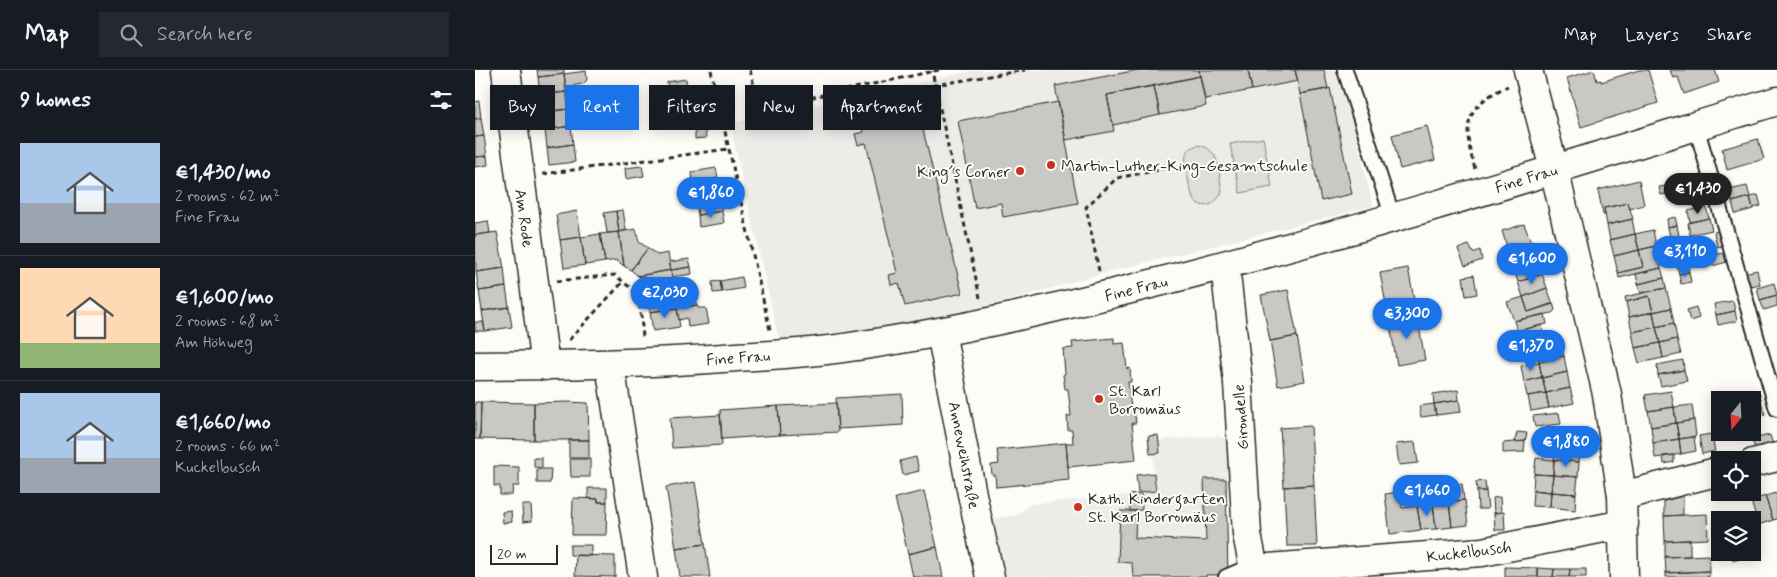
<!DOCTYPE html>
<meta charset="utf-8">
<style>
body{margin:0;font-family:Mynerve,sans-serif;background:#242831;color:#f1f3f6;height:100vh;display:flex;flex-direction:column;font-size:19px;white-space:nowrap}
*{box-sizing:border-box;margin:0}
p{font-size:16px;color:#9ea1a6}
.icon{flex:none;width:28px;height:28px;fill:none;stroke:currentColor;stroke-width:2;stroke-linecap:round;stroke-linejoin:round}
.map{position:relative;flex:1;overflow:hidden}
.drawer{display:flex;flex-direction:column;background:#171b24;width:475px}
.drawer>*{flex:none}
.hud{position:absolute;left:15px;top:15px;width:475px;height:45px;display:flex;gap:10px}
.needle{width:32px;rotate:198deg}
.tools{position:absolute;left:1236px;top:321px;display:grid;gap:10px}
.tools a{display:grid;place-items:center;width:50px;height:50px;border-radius:0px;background:#171b24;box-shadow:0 2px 12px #0003;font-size:25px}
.scale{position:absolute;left:15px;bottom:12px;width:68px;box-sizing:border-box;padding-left:5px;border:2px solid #2b2b2b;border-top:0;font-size:14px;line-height:18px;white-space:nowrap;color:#2b2b2b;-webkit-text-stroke:4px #fdfcf7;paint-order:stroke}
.price{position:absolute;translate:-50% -42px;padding:0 11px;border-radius:18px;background:#1a73e8;color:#fff;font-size:16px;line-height:32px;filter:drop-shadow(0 1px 2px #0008)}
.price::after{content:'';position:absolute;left:50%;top:30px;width:15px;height:11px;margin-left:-8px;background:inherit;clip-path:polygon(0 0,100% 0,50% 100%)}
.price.selected{background:#222;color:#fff}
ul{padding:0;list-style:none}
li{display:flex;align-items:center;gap:15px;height:125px;padding:0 20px}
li+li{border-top:1px solid #363941}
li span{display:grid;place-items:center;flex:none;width:140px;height:100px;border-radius:0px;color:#555}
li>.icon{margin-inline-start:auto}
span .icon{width:60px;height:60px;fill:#fffc;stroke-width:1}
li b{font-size:21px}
h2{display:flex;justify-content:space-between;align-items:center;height:60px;padding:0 20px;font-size:21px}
.pill{padding:0 18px;border-radius:0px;background:#171b24;box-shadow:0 2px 12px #0003;font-size:18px;line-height:45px}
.pill.selected{background:#1a73e8;color:#fff}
header{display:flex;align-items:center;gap:30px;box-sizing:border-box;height:70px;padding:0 25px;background:#171b24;border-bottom:1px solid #363941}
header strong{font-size:24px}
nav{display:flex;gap:28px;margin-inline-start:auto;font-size:18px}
.search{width:350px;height:45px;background:#242831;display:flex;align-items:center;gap:12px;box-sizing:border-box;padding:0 18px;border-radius:0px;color:#9ea1a6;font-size:19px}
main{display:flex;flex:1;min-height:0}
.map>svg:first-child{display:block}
.built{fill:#edece8}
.green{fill:#dfdeda;stroke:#858482}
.building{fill:#c9c8c4;stroke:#2b2b2b}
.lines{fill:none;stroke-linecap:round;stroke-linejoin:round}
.lane-casing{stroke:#2b2b2b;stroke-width:18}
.street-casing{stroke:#2b2b2b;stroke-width:31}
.path{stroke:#2b2b2b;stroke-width:3;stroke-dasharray:5 4;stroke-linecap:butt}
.lane{stroke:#fdfcf7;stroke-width:14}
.street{stroke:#fdfcf7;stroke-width:28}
.poi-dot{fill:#c8321e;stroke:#fdfcf7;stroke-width:2}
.labels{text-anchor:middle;stroke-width:4;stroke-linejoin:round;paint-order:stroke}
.poi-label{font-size:16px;fill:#2b2b2b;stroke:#fdfcf7;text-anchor:start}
.street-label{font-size:16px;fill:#2b2b2b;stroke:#fdfcf7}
</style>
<header>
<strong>Map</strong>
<div class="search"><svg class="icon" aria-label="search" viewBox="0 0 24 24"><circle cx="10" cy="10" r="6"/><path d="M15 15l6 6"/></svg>Search here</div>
<nav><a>Map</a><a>Layers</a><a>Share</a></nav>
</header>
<main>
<section class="drawer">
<h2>9 homes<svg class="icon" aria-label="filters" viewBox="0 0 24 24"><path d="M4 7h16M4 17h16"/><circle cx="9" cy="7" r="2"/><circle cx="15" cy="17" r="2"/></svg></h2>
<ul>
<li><span style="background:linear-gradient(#a9c7e8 60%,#9aa5b1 0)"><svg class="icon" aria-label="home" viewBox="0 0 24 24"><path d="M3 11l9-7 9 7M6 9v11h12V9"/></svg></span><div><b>€1,430/mo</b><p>2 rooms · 62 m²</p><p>Fine Frau</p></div></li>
<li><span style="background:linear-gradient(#ffd9b3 75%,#8fb573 0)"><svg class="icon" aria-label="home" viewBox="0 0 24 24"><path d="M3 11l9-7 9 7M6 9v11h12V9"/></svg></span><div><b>€1,600/mo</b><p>2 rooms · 68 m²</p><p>Am Höhweg</p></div></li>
<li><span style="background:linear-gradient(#a9c7e8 65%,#9aa5b1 0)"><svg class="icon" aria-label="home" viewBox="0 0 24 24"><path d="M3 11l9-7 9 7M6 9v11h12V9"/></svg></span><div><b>€1,660/mo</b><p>2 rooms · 66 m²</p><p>Kuckelbusch</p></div></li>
</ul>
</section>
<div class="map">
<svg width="1302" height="507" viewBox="0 0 1302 507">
<rect width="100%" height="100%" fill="#fdfcf7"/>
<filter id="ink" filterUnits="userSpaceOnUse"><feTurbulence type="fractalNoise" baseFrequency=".02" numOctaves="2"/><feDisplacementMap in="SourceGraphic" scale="10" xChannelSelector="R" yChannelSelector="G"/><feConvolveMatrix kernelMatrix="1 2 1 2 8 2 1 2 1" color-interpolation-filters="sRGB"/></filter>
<g filter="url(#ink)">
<path class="built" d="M500 0H865L898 136 629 203 458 252 304 270 255 54Z
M743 366 759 373 761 408 751 409 753 505H731V507H524L512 449 542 445 555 434 654 425 655 441 667 440 666 423 681 421 678 384 685 383 683 370Z"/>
<path class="green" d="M788 68 797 117 765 123 755 74Z
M723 75C746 79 743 101 747 121 743 132 731 142 720 131 715 125 709 92 711 85 713 79 717 77 723 75Z"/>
<path class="building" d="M62 0H89V4L63 7Z
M724 0H773L777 20 730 29Z
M724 0 725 6 632 25 639 61 591 70 580 16 663 0Z
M773 0H820L823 11 777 20Z
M820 0H849L853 19 825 24Z
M1119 0 1122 11 1126 10V12L1164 0H1173L1183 33 1106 57 1092 8Z
M1195 0H1240L1244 12 1209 24 1203 7 1198 8Z
M111 1 112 10 108 14 91 17 89 4Z
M89 4 91 22 65 25 63 7Z
M725 6 731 36 685 45 679 16Z
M211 9 213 30 195 33 192 12Z
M679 16 685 45 638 55 632 25Z
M855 18 877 124 846 131 825 24Z
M91 22 94 39 67 42 65 25Z
M440 26 487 223 430 236 424 213 416 215 414 205 422 203 391 73 383 75 380 64 389 62 384 40Z
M110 30 111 37 94 39 93 32Z
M4 31 6 48 0 49V32Z
M583 32 603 133 528 147 526 133 500 138 483 51Z
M220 35 223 53 204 55 202 37Z
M111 37 112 44 95 47 94 39Z
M94 39 96 56 70 60 67 42Z
M6 48 9 66 0 67V49Z
M96 56 98 74 72 78 70 60Z
M952 56 960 90 925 99 917 65Z
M230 59 231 68 220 69V60Z
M9 66 12 86 0 87V67Z
M1283 69 1289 89 1252 100 1247 79Z
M98 74 100 92 74 95 72 78Z
M12 86 13 95 0 97V87Z
M167 96 169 106 151 109 150 98Z
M241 98 243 108 218 113 217 102Z
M243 108 244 118 219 122 218 113Z
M1164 110 1169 135 1155 139 1153 133 1129 138 1130 145H1128L1123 120Z
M1193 116 1195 123 1186 125 1184 117Z
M1272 116 1275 127 1257 132 1254 120Z
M244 118 247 141 223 145 219 122Z
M1283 125 1286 136 1278 138 1275 127Z
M1275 127 1278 139 1260 144 1257 132Z
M1153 133 1158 149 1132 155 1129 138Z
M1231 137 1234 148 1215 152 1213 141Z
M148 140 151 160 144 162 141 141Z
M102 141 106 167 85 170 81 145Z
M141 141 144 162 132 163 129 143Z
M247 141 249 153 224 157 223 145Z
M1200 147 1202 155 1193 157 1192 149Z
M1234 148 1237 160 1215 165 1213 153Z
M1157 149 1160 164 1135 170 1132 155Z
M13 151 15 163 0 165V153Z
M1049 154 1062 188 1038 196 1027 161Z
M1202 155 1204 166 1195 167 1193 157Z
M161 159 164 172 173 178 156 200 149 196 144 162Z
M1178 160 1181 176 1164 180 1160 164Z
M1246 160 1250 175 1242 177 1239 162Z
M22 162 29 198 1 202 0 165Z
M144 162 149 196 141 190 130 192 125 164Z
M125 164 130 192 110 195 106 167Z
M1160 164 1164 180 1139 186 1135 170Z
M106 167 110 195 89 198 85 170Z
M994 175 998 183 1005 180 1007 190 990 196 983 179Z
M1181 176 1186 198 1144 208 1143 203 1168 197 1164 180Z
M173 178 182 185 193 183 196 200 163 206 156 200Z
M1164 180 1168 197 1143 203 1139 186Z
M1253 182 1256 191 1237 196 1235 186Z
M1062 188 1067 204 1043 212 1038 196Z
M214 189 216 197 196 200 194 192Z
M1212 193 1214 202 1204 204 1202 195Z
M216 197 217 204 197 207 196 200Z
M29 198 31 217 4 221 1 202Z
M933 198 942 245 914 250 905 203Z
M1186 198 1189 208 1163 214 1161 204Z
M196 200 199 219 172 223 170 210 163 206Z
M1282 200 1285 214 1277 216 1271 213 1269 203Z
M1214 202 1216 212 1206 214 1204 204Z
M1067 204 1072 218 1048 227 1043 212Z
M999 205 1002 224 991 226 988 207Z
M267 207 269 218 247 222 245 211Z
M1189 208 1191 218 1166 223 1163 214Z
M245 211 247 222 238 223 237 212Z
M1299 213 1302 225 1285 230 1282 218Z
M31 217 34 237 7 241 4 221Z
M1072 218 1078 234 1053 242 1048 227Z
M1191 218 1196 238 1178 242 1174 226 1151 232 1150 227Z
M199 219 202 238 175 242 172 223Z
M813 220 822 266 795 271 786 225Z
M209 225V229L221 228 222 235 202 238 200 227Z
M1302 225V236L1289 240 1285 230Z
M1174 226 1178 242 1154 247 1151 232Z
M1048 227 1053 242 1078 233 1080 240 1077 243 1039 251 1032 232Z
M1258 231 1260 241 1241 245 1239 234Z
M222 235 223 238H231L234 254 213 257 212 248 204 250 202 238Z
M34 237 37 257 10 261 7 241Z
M1221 237 1224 248 1215 251 1212 240Z
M202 238 205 257 178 261 175 242Z
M1196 238 1199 253 1181 257 1178 242Z
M1260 241 1262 251 1243 255 1241 245Z
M1178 242 1181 257 1157 262 1154 247Z
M1070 244 1072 254 1042 261 1039 251Z
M942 245 950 290 922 295 914 250Z
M0 252H8L10 261H0Z
M1199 253 1202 269 1185 273 1181 257Z
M1067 255 1069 267 1048 272 1046 260Z
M1181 257 1185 273 1160 278 1157 262Z
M822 266 830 311 803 316 795 271Z
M1069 267 1071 274 1060 276 1062 283 1051 285 1048 272Z
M639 268V274L649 273 652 299 655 298 656 312H653L656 339H659L661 353H657L661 390 593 397 591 373H598L597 360H593L592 346H596L593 319H590L588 305 590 304 588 279 598 278 597 272Z
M1202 269 1206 284 1188 288 1185 273Z
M1085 271 1089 286 1064 292 1060 276Z
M1185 273 1188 288 1164 293 1160 278Z
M1089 286 1092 302 1067 308 1064 292Z
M1208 290 1209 300 1183 305 1182 295Z
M1064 292 1067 307 1049 312 1046 296Z
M1209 300 1212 311 1186 316 1183 305Z
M1092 302 1095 318 1071 323 1067 308Z
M1067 307 1071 323 1052 326 1049 312Z
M1095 318 1099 333 1074 338 1071 323Z
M983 320 984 330 959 334 958 324Z
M1196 321 1199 337 1173 341 1170 325Z
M1071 323 1074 338 1056 341 1053 326Z
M427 324 428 355 363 359 361 328Z
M1285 324 1287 334 1278 336V330L1261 329Z
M984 330 986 342 961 345 959 334Z
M0 332H6L5 369H0Z
M6 332 59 333V370L5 369Z
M93 332 113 333 114 370H59V333Z
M361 333 363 362 305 365 303 336Z
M959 334 961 345 946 347 944 336Z
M1287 334 1290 344 1278 348V336Z
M1217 335 1219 350 1201 353 1199 337Z
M303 336 305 365 247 369 245 340Z
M1199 337 1201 353 1176 357 1173 341Z
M1084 343 1086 354 1060 357 1058 346Z
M245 345 247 375 197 378 195 348Z
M1219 350 1221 366 1204 369 1201 353Z
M1201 353 1204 369 1178 373 1176 357Z
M836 356 839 415 809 417 805 358Z
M1042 362 1052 363 1050 371 1040 372Z
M1236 364 1240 381 1227 384 1224 366Z
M683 365 685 383 675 384 673 366Z
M1295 365 1298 375 1280 379 1277 369Z
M1219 367 1221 381 1206 384 1204 369Z
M1204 369 1206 384 1180 388 1178 373Z
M94 370H114V388H94Z
M1050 371 1049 382 1028 383V373Z
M940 372 943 393 924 395 921 374Z
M591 373 594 410 521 417 520 405H517L516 395 524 394 522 380Z
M1081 373 1106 375 1104 392 1079 390Z
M1199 385V392L1189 394 1188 386Z
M441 387 444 401 428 405 425 391Z
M59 388H67V398L59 397Z
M1061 388 1079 390 1078 405 1059 404Z
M95 389H115V407H96Z
M1079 390 1104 392 1103 407 1078 405Z
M19 396 44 397V416H38L37 425H25V416H19Z
M62 399H76L75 413H62Z
M679 403 681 421 663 423 661 405Z
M1059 404 1078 405 1076 422 1058 420Z
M1078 405 1103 407 1101 424 1076 422Z
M729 409H751L753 505H731V507H658L657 493 643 492 645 441H661L660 468 731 471Z
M1010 411 1011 421H1002L1001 412Z
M220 412 230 474 201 478 191 417Z
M987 414 989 430 974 432 972 416Z
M839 415 842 476H812L809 417Z
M972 416 974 432 958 434 955 418Z
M113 418H132V432H123V429L113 428Z
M955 419 958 434 942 436 940 421Z
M1058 420 1076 422 1075 437 1057 436Z
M449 421 462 477 433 484 420 428Z
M1002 421H1011L1013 439H1003Z
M925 422 927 438 942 436 946 460 915 464 910 424Z
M1076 422 1101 424 1100 440 1075 437Z
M1302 423V449L1298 450 1290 426Z
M666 424 667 440 655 441 654 425Z
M1208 426V445L1189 446V431Z
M1290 426 1298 450 1283 455 1276 431Z
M1025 427 1026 442 1019 443 1018 428Z
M98 428 123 429V432H132L131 465H97Z
M990 430 993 455 977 457 974 432Z
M974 432 977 457 961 459 958 434Z
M958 434 961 459 946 460 942 436Z
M47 435H56L57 451 48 452Z
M36 441 37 452 28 453 27 442Z
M1029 442 1030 460H1020L1019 443Z
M1232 444 1233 469 1190 471 1189 446Z
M1215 470V486L1190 487V471Z
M230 474 235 507H205L201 478Z
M95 475H116V486L95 485Z
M462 477 468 507H438L433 484Z
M1256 482H1269L1270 487 1258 491Z
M101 485 140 486V507L100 506Z
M1234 485V501L1191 503 1190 487Z
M1030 497 1063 498V507H1030Z
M1063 498 1079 499 1078 507H1063Z
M1079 499H1095L1094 507H1078Z
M1095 499H1111V507H1094Z
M1234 501V507H1191V503Z"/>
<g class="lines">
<defs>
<path id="lane" d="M870 0 918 148
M1221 56 1302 339
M751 507 765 501 779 499"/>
<path id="street" d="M31 0 70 296
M1053 0 1079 99 1132 324 1147 426 1149 507
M750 195 763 313 772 464 779 499 1007 482 1149 454
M466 262 497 424 515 507
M135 295 168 507
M0 296C87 295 174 294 262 287 299 285 338 283 375 277 486 261 595 235 703 207 905 155 1103 92 1302 31
M1278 393 1302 387
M1147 426 1245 401"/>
</defs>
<use href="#lane" class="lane-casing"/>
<use href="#street" class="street-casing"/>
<path class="path" d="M236 0 295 260
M275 0 282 28 287 38 464 0
M360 29 363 47 374 46 372 35 460 15 457 1
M1000 99C987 55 989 36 1033 16
M68 104 253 79
M624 201 611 137 642 108 684 100 700 93
M82 211 140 205 164 225 168 267
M505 228 460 15 550 0
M94 270 148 212"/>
<use href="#lane" class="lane"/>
<use href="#street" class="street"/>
</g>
</g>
<g class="poi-dot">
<circle cx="576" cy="95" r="5"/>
<circle cx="545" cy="101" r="5"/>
<circle cx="624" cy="329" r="5"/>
<circle cx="603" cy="437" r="5"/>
</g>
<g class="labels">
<g class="poi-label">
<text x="586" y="101">Martin-Luther-King-Gesamtschule</text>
<text x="535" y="107" text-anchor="end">King´s Corner</text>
<text x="634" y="326">St. Karl<tspan x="634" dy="18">Borromäus</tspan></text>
<text x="613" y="434">Kath. Kindergarten<tspan x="613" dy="18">St. Karl Borromäus</tspan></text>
</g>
<g class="street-label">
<text transform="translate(1051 108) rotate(-17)" y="6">Fine Frau</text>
<text transform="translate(50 148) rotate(82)" y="6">Am Rode</text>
<text transform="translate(661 218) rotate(-14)" y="6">Fine Frau</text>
<text transform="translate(263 287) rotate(-4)" y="6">Fine Frau</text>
<text transform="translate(765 347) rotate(-94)" y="6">Girondelle</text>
<text transform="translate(490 385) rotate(79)" y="6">Anneweihstraße</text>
<text transform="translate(994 481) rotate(-7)" y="6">Kuckelbusch</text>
</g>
</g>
</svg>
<div class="tools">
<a><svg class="needle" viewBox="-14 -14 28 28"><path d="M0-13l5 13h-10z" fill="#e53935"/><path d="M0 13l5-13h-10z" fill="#9ea1a6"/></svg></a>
<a><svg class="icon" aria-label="locate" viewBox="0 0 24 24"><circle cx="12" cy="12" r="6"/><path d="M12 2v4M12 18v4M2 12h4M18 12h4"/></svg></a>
<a><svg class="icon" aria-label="layers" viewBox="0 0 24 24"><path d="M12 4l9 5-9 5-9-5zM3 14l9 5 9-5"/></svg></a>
</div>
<div class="scale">20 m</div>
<b class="price selected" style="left:1223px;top:145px">€1,430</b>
<b class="price" style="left:236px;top:149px">€1,860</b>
<b class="price" style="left:1210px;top:208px">€3,110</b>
<b class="price" style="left:1057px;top:215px">€1,600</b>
<b class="price" style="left:190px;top:249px">€2,030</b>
<b class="price" style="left:932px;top:270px">€3,300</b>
<b class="price" style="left:1056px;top:302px">€1,370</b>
<b class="price" style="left:1091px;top:398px">€1,880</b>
<b class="price" style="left:952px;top:447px">€1,660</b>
<div class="hud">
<a class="pill">Buy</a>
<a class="pill selected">Rent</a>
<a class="pill">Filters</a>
<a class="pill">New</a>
<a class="pill">Apartment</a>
</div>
</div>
</main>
